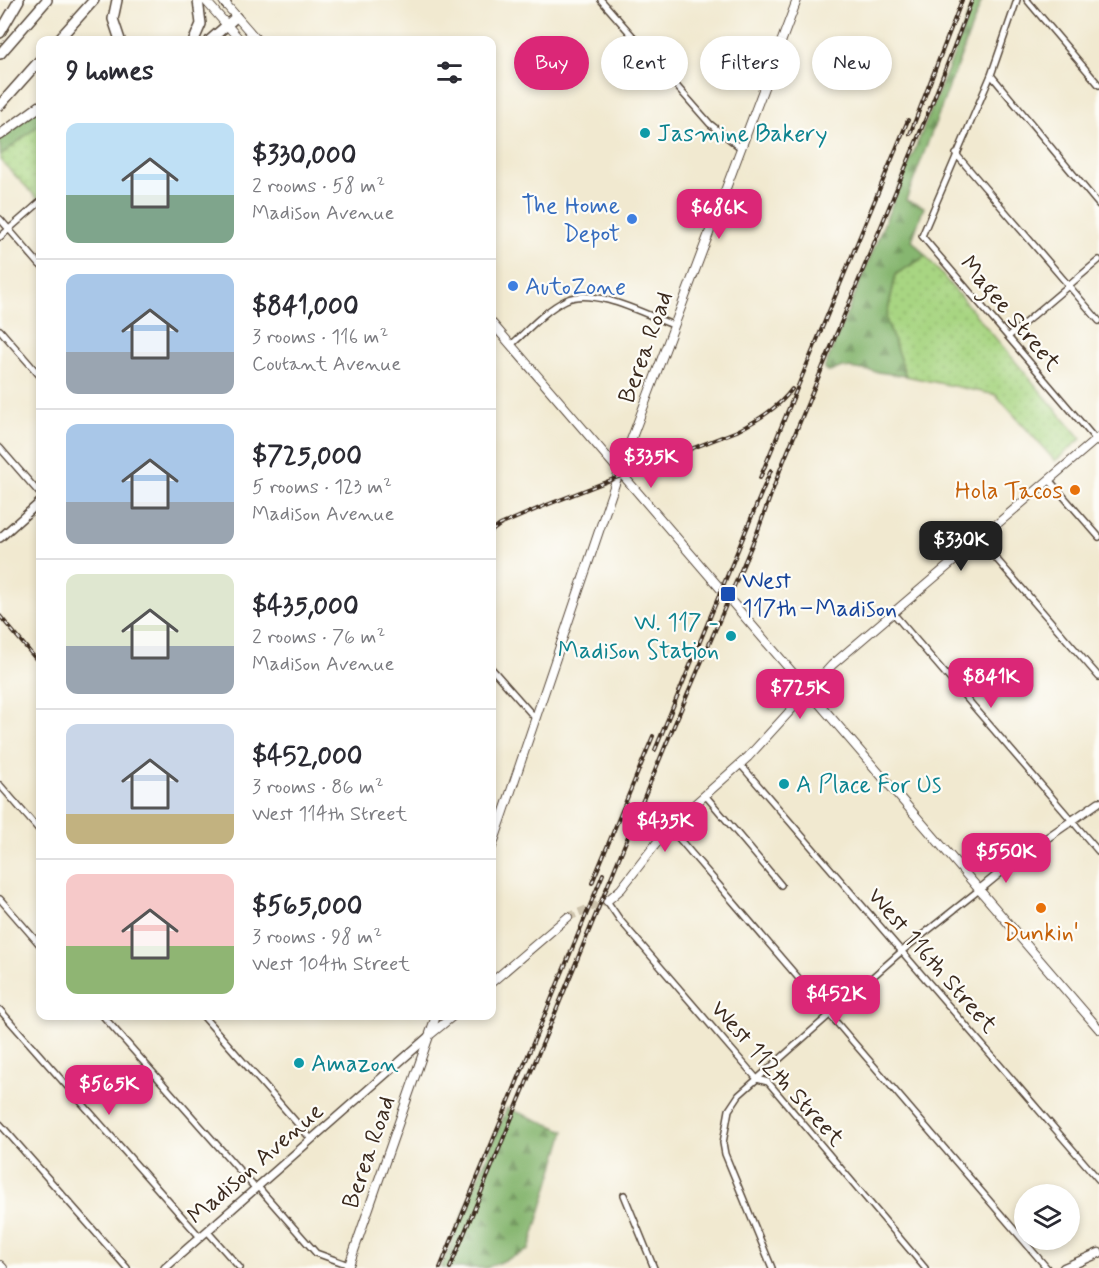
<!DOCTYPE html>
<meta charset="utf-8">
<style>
body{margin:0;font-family:Mynerve,sans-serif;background:#f2f2f3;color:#2b2b33;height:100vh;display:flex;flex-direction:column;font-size:22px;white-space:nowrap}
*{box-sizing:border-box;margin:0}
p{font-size:20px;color:#7c7c81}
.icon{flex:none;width:33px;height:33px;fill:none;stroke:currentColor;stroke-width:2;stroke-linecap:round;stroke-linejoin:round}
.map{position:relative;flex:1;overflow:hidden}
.side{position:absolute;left:36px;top:36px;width:460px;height:984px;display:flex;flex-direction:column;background:#fff;border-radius:12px;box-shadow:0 3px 9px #0003}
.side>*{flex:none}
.top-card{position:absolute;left:514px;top:36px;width:494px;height:54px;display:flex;gap:12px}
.controls{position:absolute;left:1014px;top:1184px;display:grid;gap:12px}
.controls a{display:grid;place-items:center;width:66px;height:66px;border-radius:50%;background:#fff;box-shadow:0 3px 9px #0003;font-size:30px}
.price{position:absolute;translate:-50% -51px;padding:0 14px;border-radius:12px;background:#db2777;color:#fff;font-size:20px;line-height:39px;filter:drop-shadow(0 2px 3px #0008)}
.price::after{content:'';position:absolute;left:50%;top:36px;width:18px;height:14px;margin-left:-9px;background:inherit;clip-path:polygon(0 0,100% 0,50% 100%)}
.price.on{background:#222;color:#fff}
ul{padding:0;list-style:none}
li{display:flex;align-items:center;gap:18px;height:150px;padding:0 30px}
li+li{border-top:2px solid #e1e1e2}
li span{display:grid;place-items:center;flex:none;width:168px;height:120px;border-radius:12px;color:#555}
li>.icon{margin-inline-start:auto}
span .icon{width:72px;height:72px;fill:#fffc;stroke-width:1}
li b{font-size:26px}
h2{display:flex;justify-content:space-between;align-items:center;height:72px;padding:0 30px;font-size:26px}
.tag{padding:0 21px;border-radius:27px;background:#fff;box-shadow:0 3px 9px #0003;font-size:21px;line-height:54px}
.tag.on{background:#db2777;color:#fff}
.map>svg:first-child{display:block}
.green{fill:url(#green-dots);stroke:#728050;stroke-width:1.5}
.forest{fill:url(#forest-firs);stroke:#607047;stroke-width:1.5}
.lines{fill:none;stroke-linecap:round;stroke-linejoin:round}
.secondary-tunnel{stroke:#cdc3ac;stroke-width:8;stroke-dasharray:8 4;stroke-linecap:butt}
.minor-casing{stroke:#564739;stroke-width:8}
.tertiary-casing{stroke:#564739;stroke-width:10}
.secondary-casing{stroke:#564739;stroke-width:10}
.primary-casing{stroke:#564739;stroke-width:11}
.motorway-casing{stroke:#564739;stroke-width:12}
.minor{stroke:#fff;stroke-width:5}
.tertiary{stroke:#fff;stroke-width:7}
.secondary{stroke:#fff;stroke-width:8}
.primary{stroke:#fff;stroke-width:8}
.motorway{stroke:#fff;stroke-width:9}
.rail-casing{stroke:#3b2a1e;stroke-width:4}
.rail{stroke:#fdfcf7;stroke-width:1.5;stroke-dasharray:4.5;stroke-linecap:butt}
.culture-dot{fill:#0f9aa8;stroke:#fdfcf7;stroke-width:2}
.shop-dot{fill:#3f7fe0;stroke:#fdfcf7;stroke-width:2}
.food-dot{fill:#e8710a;stroke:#fdfcf7;stroke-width:2}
.transit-dot{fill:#1a4fb4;stroke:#fdfcf7;stroke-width:2}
.labels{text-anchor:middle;stroke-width:4.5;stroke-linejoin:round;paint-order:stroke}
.culture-label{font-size:24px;fill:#0d838f;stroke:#fdfcf7;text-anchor:start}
.shop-label{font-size:24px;fill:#366cbe;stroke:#fdfcf7;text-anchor:end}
.street-label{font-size:24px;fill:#3b2a1e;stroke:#fdfcf7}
.food-label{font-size:24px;fill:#c56008;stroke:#fdfcf7;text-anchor:end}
.transit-label{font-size:24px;fill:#164399;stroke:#fdfcf7;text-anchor:start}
</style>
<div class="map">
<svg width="1099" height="1268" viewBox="0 0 1099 1268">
<defs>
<pattern id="green-dots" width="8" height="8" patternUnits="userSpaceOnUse" patternTransform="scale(1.5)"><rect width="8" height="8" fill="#a8d582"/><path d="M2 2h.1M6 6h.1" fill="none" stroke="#92b770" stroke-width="1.8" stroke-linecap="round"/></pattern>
<pattern id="forest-firs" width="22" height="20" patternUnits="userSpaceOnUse" patternTransform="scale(1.5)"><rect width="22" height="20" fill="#86b670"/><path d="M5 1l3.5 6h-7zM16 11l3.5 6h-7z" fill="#6f945b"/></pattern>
</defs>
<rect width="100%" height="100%" fill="#fdfcf7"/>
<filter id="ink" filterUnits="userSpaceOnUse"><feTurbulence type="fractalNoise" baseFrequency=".0167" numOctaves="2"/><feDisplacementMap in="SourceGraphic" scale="12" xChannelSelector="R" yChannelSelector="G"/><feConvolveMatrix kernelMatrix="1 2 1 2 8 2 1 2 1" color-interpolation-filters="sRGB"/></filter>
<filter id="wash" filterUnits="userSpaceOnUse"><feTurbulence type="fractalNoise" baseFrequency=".008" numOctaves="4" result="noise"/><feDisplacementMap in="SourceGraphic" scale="24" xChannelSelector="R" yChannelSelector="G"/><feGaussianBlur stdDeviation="1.35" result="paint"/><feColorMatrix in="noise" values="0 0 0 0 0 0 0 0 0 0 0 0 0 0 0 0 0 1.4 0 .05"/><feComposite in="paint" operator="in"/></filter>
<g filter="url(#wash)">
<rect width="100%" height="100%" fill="#f1e9d0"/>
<path class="green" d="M40 124V201L0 160V156Z
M926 256 1081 439 1055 461 996 395 906 376 886 319 896 274Z"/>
<path class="forest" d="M973 0H982L906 200 924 207 912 240 926 256 896 274 886 319 906 376 842 367 830 372 824 369 953 57Z
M40 106V124L0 156V135Z
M507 1108 565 1131 529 1250 486 1268H441Z"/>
</g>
<g filter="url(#ink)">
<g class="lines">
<path class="secondary-tunnel" d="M568 917 607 901"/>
<defs>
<path id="minor" d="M601 0 710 124 741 148
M1017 0 991 75 922 236 1096 440
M1027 0 1099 85
M991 75 1099 205
M956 154 1099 321
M0 219 40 265
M0 237 40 202
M0 330 40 376
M1008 337 1099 260
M511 345C528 330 545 310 566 300 594 287 644 314 673 325
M0 448 40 494
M1050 481 1099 537
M980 540 1099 677
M893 613 1099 852
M492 669 536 719
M740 764 1099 1180
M0 785 40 831
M705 795 781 885
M669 827 1047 1268
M0 899 40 945
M607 901 620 920 757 1079 768 1082 925 1268
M0 1010 200 1237
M103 1016 256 1189
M203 1016 311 1139
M0 1124 127 1268
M258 1187 316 1253 349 1265
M624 1195 654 1268
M207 1231 240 1268
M772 1268 725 1154 723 1143 729 1110 739 1095 757 1079 902 951 979 890"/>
<path id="tertiary" d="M0 538 40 502
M979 890 1018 858 1099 802
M165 1268 429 1036"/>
<path id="secondary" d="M205 0 240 40
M223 1 257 40
M492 323 1099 1029
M492 847 619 472 797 0
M607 901 621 889 669 827 748 757 832 665 1099 437
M492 982 568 917
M431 1034 453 1016
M0 1265 3 1268
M348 1268 436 1016"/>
<path id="primary" d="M1064 1268 1099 1253"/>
<path id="motorway" d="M117 0 113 19 120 40
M225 0 226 4
M0 33 19 0
M58 40 94 0
M194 40 201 24 198 0
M210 40 236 17
M0 54 47 0
M0 105 40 60
M0 135 40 106"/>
</defs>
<use href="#minor" class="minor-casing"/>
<use href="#tertiary" class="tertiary-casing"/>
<use href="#secondary" class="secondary-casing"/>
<use href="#primary" class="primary-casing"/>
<use href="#motorway" class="motorway-casing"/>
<use href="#minor" class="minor"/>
<use href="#tertiary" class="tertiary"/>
<use href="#secondary" class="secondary"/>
<use href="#primary" class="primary"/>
<use href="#motorway" class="motorway"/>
<defs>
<path id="rail" d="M910 134 962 0
M760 478 908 120
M492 531 500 525 544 506 737 431C758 420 778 408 792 389
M0 616 40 664
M655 750 771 470
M592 883 653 736
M440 1268 603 874
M450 1268 664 749 757 533 780 470 933 101 972 0"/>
</defs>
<use href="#rail" class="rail-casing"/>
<use href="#rail" class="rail"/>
</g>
</g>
<g class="culture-dot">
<circle cx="645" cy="133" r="6"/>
<circle cx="731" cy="636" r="6"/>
<circle cx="784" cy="784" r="6"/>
<circle cx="299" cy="1063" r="6"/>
</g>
<g class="shop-dot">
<circle cx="632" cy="219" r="6"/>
<circle cx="513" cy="286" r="6"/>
</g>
<g class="food-dot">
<circle cx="1075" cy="490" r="6"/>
<circle cx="1041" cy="908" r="6"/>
</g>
<rect class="transit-dot" x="720" y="586" width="16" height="16" rx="3"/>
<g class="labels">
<g class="culture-label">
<text x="657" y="141">Jasmine Bakery</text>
<text x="719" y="630" text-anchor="end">W. 117 -<tspan x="719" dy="28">Madison Station</tspan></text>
<text x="796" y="792">A Place For Us</text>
<text x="311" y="1071">Amazon</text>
</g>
<g class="shop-label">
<text x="620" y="213">The Home<tspan x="620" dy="28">Depot</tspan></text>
<text x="525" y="294" text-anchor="start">AutoZone</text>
</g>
<g class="street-label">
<text transform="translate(1011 313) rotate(50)" y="8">Magee Street</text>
<text transform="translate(645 347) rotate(-70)" y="8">Berea Road</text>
<text transform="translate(933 960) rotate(49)" y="8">West 116th Street</text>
<text transform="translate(778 1073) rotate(48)" y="8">West 112th Street</text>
<text transform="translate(368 1152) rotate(-71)" y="8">Berea Road</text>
<text transform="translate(255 1163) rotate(-41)" y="8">Madison Avenue</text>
</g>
<g class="food-label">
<text x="1063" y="498">Hola Tacos</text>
<text x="1041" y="940" text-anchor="middle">Dunkin'</text>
</g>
<g class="transit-label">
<text x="742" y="588">West<tspan x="742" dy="28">117th–Madison</tspan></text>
</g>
</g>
</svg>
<div class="controls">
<a><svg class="icon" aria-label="layers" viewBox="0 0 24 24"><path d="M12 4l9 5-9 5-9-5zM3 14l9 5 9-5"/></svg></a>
</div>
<b class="price" style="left:719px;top:240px">$686K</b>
<b class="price" style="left:651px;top:489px">$335K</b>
<b class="price on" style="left:961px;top:572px">$330K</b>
<b class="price" style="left:991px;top:709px">$841K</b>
<b class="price" style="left:800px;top:720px">$725K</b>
<b class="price" style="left:665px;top:853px">$435K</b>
<b class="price" style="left:1006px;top:884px">$550K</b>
<b class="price" style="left:836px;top:1026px">$452K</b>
<b class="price" style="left:109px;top:1116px">$565K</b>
<div class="top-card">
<a class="tag on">Buy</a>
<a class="tag">Rent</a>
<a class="tag">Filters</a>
<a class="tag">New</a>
</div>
<section class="side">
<h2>9 homes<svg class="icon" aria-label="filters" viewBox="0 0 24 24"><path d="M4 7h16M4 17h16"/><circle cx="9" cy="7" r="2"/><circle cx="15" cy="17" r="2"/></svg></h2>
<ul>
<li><span style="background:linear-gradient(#bfe0f5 60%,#7fa58c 0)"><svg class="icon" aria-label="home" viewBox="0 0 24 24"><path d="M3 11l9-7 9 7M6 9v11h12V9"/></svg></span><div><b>$330,000</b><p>2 rooms · 58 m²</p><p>Madison Avenue</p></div></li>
<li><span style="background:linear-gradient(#a9c7e8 65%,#9aa5b1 0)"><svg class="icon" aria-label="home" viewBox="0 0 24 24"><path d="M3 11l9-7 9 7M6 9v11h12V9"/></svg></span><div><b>$841,000</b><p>3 rooms · 116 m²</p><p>Coutant Avenue</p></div></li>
<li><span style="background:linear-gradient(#a9c7e8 65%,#9aa5b1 0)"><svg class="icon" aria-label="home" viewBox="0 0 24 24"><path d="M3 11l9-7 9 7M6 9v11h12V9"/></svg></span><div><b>$725,000</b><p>5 rooms · 123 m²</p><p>Madison Avenue</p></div></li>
<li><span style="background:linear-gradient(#dfe7d0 60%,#9aa5b1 0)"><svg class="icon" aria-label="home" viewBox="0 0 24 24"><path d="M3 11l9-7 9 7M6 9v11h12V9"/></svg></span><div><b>$435,000</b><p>2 rooms · 76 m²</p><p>Madison Avenue</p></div></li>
<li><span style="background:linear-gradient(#c9d6e8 75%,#c2b280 0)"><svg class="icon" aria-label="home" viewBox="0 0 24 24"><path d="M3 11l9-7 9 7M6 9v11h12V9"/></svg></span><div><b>$452,000</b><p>3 rooms · 86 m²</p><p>West 114th Street</p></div></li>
<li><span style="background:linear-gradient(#f6c9c9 60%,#8fb573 0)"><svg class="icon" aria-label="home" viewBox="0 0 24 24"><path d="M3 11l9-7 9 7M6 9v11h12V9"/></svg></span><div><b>$565,000</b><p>3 rooms · 98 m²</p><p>West 104th Street</p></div></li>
</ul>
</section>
</div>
